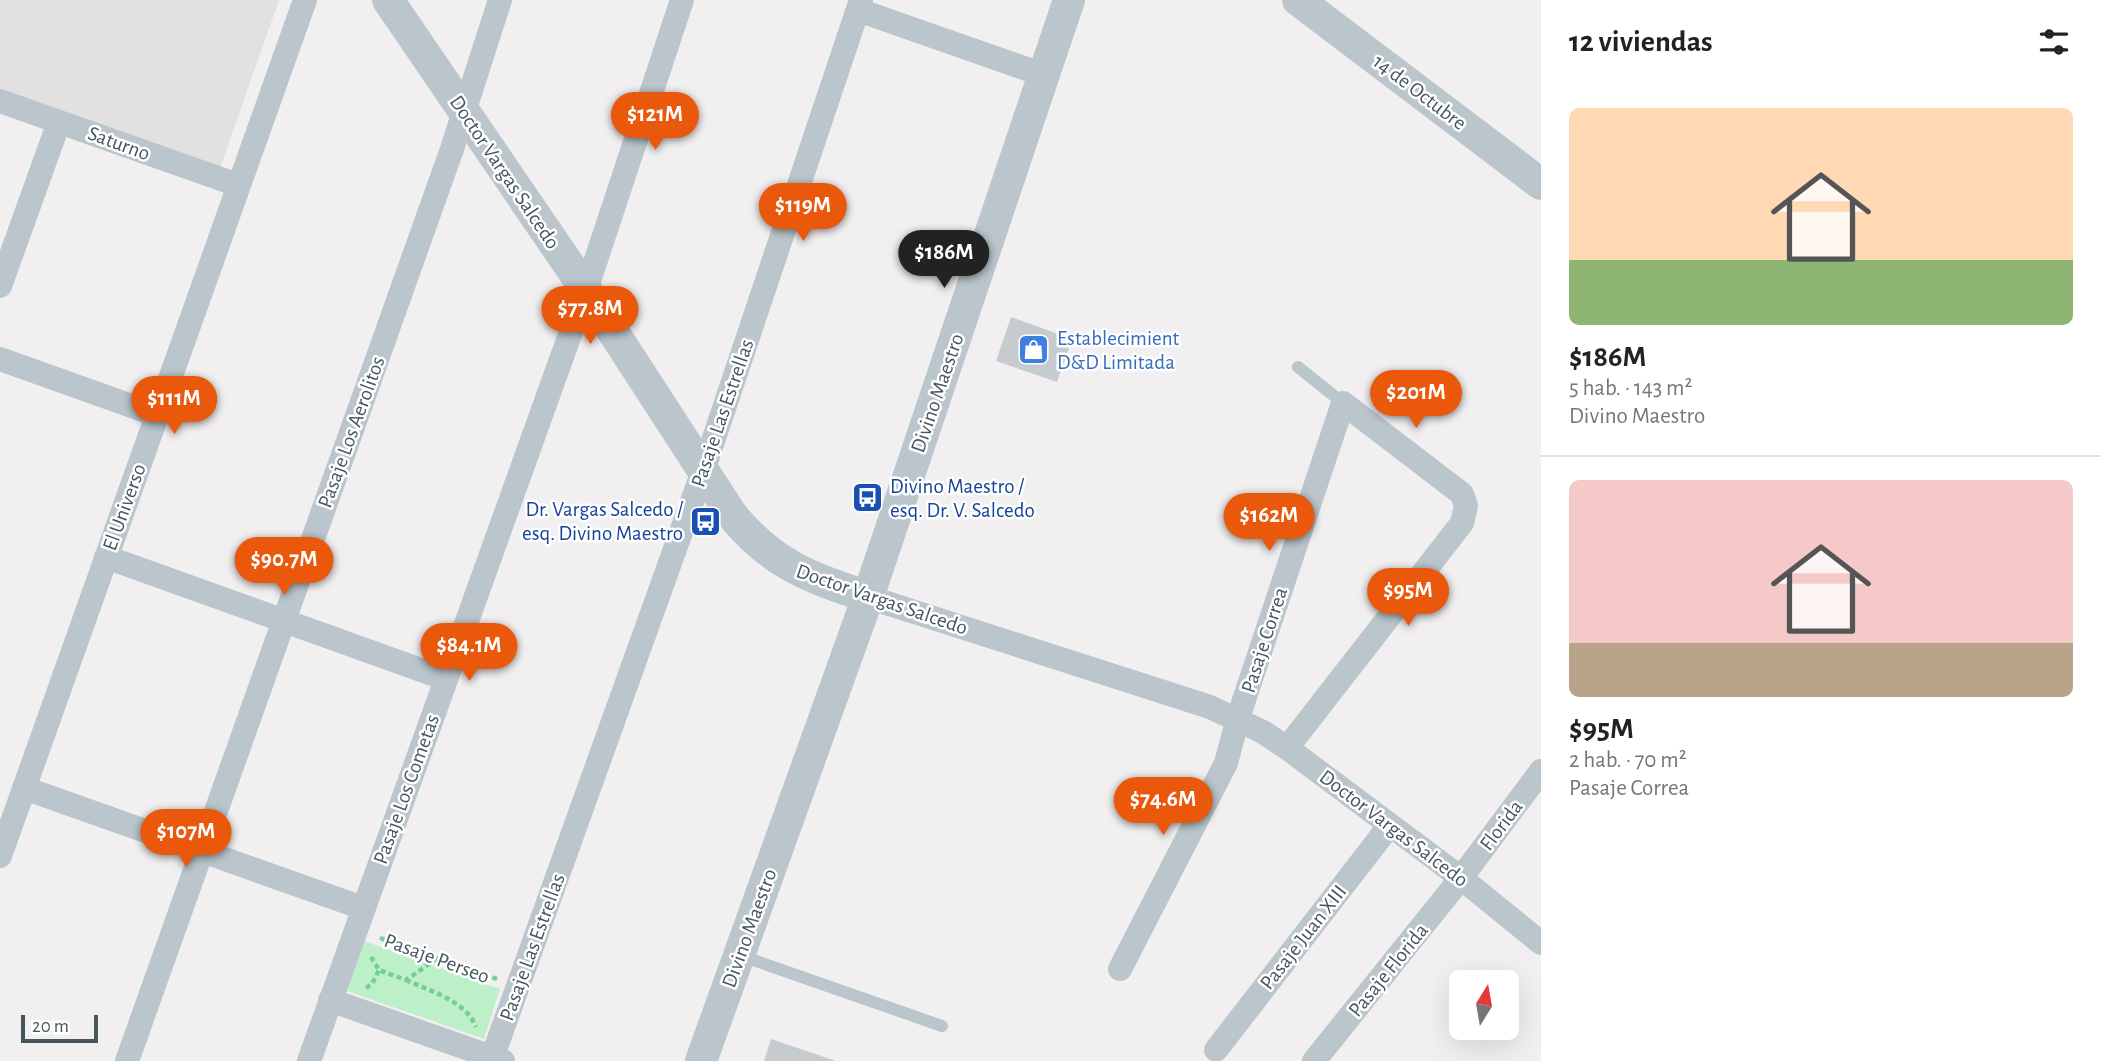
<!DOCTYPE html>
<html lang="es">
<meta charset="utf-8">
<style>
body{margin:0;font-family:"Alegreya Sans",sans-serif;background:#f2f2f2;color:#222;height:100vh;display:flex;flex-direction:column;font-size:26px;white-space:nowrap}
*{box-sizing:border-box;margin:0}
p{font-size:23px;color:#767676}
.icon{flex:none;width:38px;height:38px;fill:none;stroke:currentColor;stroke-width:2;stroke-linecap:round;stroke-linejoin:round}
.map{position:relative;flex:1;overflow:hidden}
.details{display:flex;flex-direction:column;background:#fff;width:560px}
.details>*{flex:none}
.needle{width:46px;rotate:11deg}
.buttons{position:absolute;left:1449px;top:970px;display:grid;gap:14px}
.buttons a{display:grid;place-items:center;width:70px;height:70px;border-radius:10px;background:#fff;box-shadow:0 7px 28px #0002;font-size:35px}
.scale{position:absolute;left:21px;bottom:18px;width:77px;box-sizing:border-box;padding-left:7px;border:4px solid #47565d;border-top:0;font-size:19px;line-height:24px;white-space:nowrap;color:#47565d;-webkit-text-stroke:5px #fff;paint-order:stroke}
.price{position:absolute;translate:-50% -60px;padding:0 16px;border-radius:24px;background:#ea580c;color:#fff;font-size:23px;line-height:46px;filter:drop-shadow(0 2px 4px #0008)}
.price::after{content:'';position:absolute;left:50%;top:42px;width:21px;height:16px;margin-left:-10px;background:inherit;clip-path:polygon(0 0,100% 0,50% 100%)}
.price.on{background:#222;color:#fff}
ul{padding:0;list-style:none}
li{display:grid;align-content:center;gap:14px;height:371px;padding:0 28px}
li+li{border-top:2px solid #e0e0e0}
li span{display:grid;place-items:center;height:217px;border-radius:10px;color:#555}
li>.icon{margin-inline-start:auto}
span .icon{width:126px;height:126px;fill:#fffc;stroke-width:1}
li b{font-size:30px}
h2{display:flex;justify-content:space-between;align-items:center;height:84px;padding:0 28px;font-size:30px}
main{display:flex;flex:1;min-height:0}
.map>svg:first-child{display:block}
.education{fill:#e3e0e2}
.green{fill:#bdf0c8}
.building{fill:#c6cbcf}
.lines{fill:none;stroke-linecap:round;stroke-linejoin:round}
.path{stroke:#74cf93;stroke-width:4.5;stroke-dasharray:5 3.5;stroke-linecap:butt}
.service{stroke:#bac6cc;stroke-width:12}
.minor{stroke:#bac6cc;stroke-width:24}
.tertiary{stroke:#bac6cc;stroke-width:32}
.labels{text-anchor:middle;stroke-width:5;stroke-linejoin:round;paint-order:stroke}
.street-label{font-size:21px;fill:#47565d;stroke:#fff}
.shop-label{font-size:21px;fill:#366cbe;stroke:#fff;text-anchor:start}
.transit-label{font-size:21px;fill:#164399;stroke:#fff;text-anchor:start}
</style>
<main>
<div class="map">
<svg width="1541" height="1061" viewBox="0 0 1541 1061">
<rect width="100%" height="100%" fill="#f2eff0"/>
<path class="education" d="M0 0H279L220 168 0 92Z"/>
<path class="green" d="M364 941 500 989 484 1039 347 991Z"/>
<path class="building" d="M1011 317 1072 339 1057 382 996 361Z
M771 1039 836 1061H764Z"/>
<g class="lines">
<path class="path" d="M380 938 497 979
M371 957 379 970 406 980 438 958
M406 980C430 991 466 1001 476 1027
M366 988 372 984 379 970"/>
<path class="service" d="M1298 367 1343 403
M739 955 942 1026"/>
<path class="minor" d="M858 10 1044 75
M0 101 238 185
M0 286 59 122
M0 359 157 415
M106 557 446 679
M868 597 1210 707 1263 732 1287 748 1461 878 1541 943
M24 788 363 908
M0 856 305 0
M1120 969 1226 763 1238 718 1343 403 1462 494 1466 506 1462 523 1287 748
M330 1000 503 1061
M1216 1050 1390 825
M127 1061 452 149 500 0
M309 1061 586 290 682 0
M491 1061 703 471 861 0
M1314 1061 1461 878 1541 771"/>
<path class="tertiary" d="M388 0 586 290 732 515C773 565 809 577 868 597
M1298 0 1541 184
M701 1061 868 597 1069 0"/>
</g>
<defs>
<symbol id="shop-square" viewBox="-11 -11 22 22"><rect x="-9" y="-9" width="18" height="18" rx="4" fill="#3f7fe0" stroke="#fff"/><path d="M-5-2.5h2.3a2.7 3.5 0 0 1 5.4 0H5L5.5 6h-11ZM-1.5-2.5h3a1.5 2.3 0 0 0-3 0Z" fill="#fff"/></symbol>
<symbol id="bus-square" viewBox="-11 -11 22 22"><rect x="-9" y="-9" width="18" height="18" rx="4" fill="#1a4fb4" stroke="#fff"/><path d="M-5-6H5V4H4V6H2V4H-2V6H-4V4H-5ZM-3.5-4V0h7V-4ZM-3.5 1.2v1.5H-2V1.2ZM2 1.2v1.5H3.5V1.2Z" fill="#fff"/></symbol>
</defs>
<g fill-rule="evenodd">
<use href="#shop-square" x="1016" y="332" width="35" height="35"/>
<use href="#bus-square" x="850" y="480" width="35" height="35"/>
<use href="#bus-square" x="688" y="504" width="35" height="35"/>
</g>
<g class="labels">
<g class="street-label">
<text transform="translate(1420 92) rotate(37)" y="7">14 de Octubre</text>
<text transform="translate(119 143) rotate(20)" y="7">Saturno</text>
<text transform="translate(505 172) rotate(56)" y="7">Doctor Vargas Salcedo</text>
<text transform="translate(937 393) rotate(-71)" y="7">Divino Maestro</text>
<text transform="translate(722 413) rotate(-71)" y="7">Pasaje Las Estrellas</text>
<text transform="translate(351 432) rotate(-70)" y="7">Pasaje Los Aerolitos</text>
<text transform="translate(124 507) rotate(-70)" y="7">El Universo</text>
<text transform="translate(882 599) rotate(19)" y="7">Doctor Vargas Salcedo</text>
<text transform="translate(1264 640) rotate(-72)" y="7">Pasaje Correa</text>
<text transform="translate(406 789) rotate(-70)" y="7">Pasaje Los Cometas</text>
<text transform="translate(1501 825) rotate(-53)" y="7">Florida</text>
<text transform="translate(1394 828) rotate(37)" y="7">Doctor Vargas Salcedo</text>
<text transform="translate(749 928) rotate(-70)" y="7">Divino Maestro</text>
<text transform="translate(1303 937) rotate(-52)" y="7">Pasaje Juan XIII</text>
<text transform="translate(532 947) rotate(-70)" y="7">Pasaje Las Estrellas</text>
<text transform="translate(437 958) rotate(20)" y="7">Pasaje Perseo</text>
<text transform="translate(1388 970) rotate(-51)" y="7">Pasaje Florida</text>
</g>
<g class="shop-label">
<text x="1057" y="345">Establecimient<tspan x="1057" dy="24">D&amp;D Limitada</tspan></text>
</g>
<g class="transit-label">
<text x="890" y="493">Divino Maestro /<tspan x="890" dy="24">esq. Dr. V. Salcedo</tspan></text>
<text x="683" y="516" text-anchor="end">Dr. Vargas Salcedo /<tspan x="683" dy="24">esq. Divino Maestro</tspan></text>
</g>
</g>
</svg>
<div class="buttons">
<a><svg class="needle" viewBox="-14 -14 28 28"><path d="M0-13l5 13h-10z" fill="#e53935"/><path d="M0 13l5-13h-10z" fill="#767676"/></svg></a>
</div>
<div class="scale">20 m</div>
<b class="price" style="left:655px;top:152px">$121M</b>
<b class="price" style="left:803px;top:243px">$119M</b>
<b class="price on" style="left:944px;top:290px">$186M</b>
<b class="price" style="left:590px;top:346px">$77.8M</b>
<b class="price" style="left:1416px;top:430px">$201M</b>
<b class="price" style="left:174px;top:436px">$111M</b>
<b class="price" style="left:1269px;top:553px">$162M</b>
<b class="price" style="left:284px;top:597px">$90.7M</b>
<b class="price" style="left:1408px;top:628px">$95M</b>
<b class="price" style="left:469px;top:683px">$84.1M</b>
<b class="price" style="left:1163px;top:837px">$74.6M</b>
<b class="price" style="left:186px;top:869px">$107M</b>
</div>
<section class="details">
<h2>12 viviendas<svg class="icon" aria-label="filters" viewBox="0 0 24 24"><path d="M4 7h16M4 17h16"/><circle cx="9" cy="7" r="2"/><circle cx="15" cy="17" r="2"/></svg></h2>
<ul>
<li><span style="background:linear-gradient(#ffd9b3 70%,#8fb573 0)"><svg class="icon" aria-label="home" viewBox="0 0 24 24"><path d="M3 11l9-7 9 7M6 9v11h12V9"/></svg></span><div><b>$186M</b><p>5 hab. · 143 m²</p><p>Divino Maestro</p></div></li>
<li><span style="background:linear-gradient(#f6c9c9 75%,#b9a48a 0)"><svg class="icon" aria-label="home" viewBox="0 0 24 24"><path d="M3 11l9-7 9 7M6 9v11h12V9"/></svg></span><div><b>$95M</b><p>2 hab. · 70 m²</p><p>Pasaje Correa</p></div></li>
</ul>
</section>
</main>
